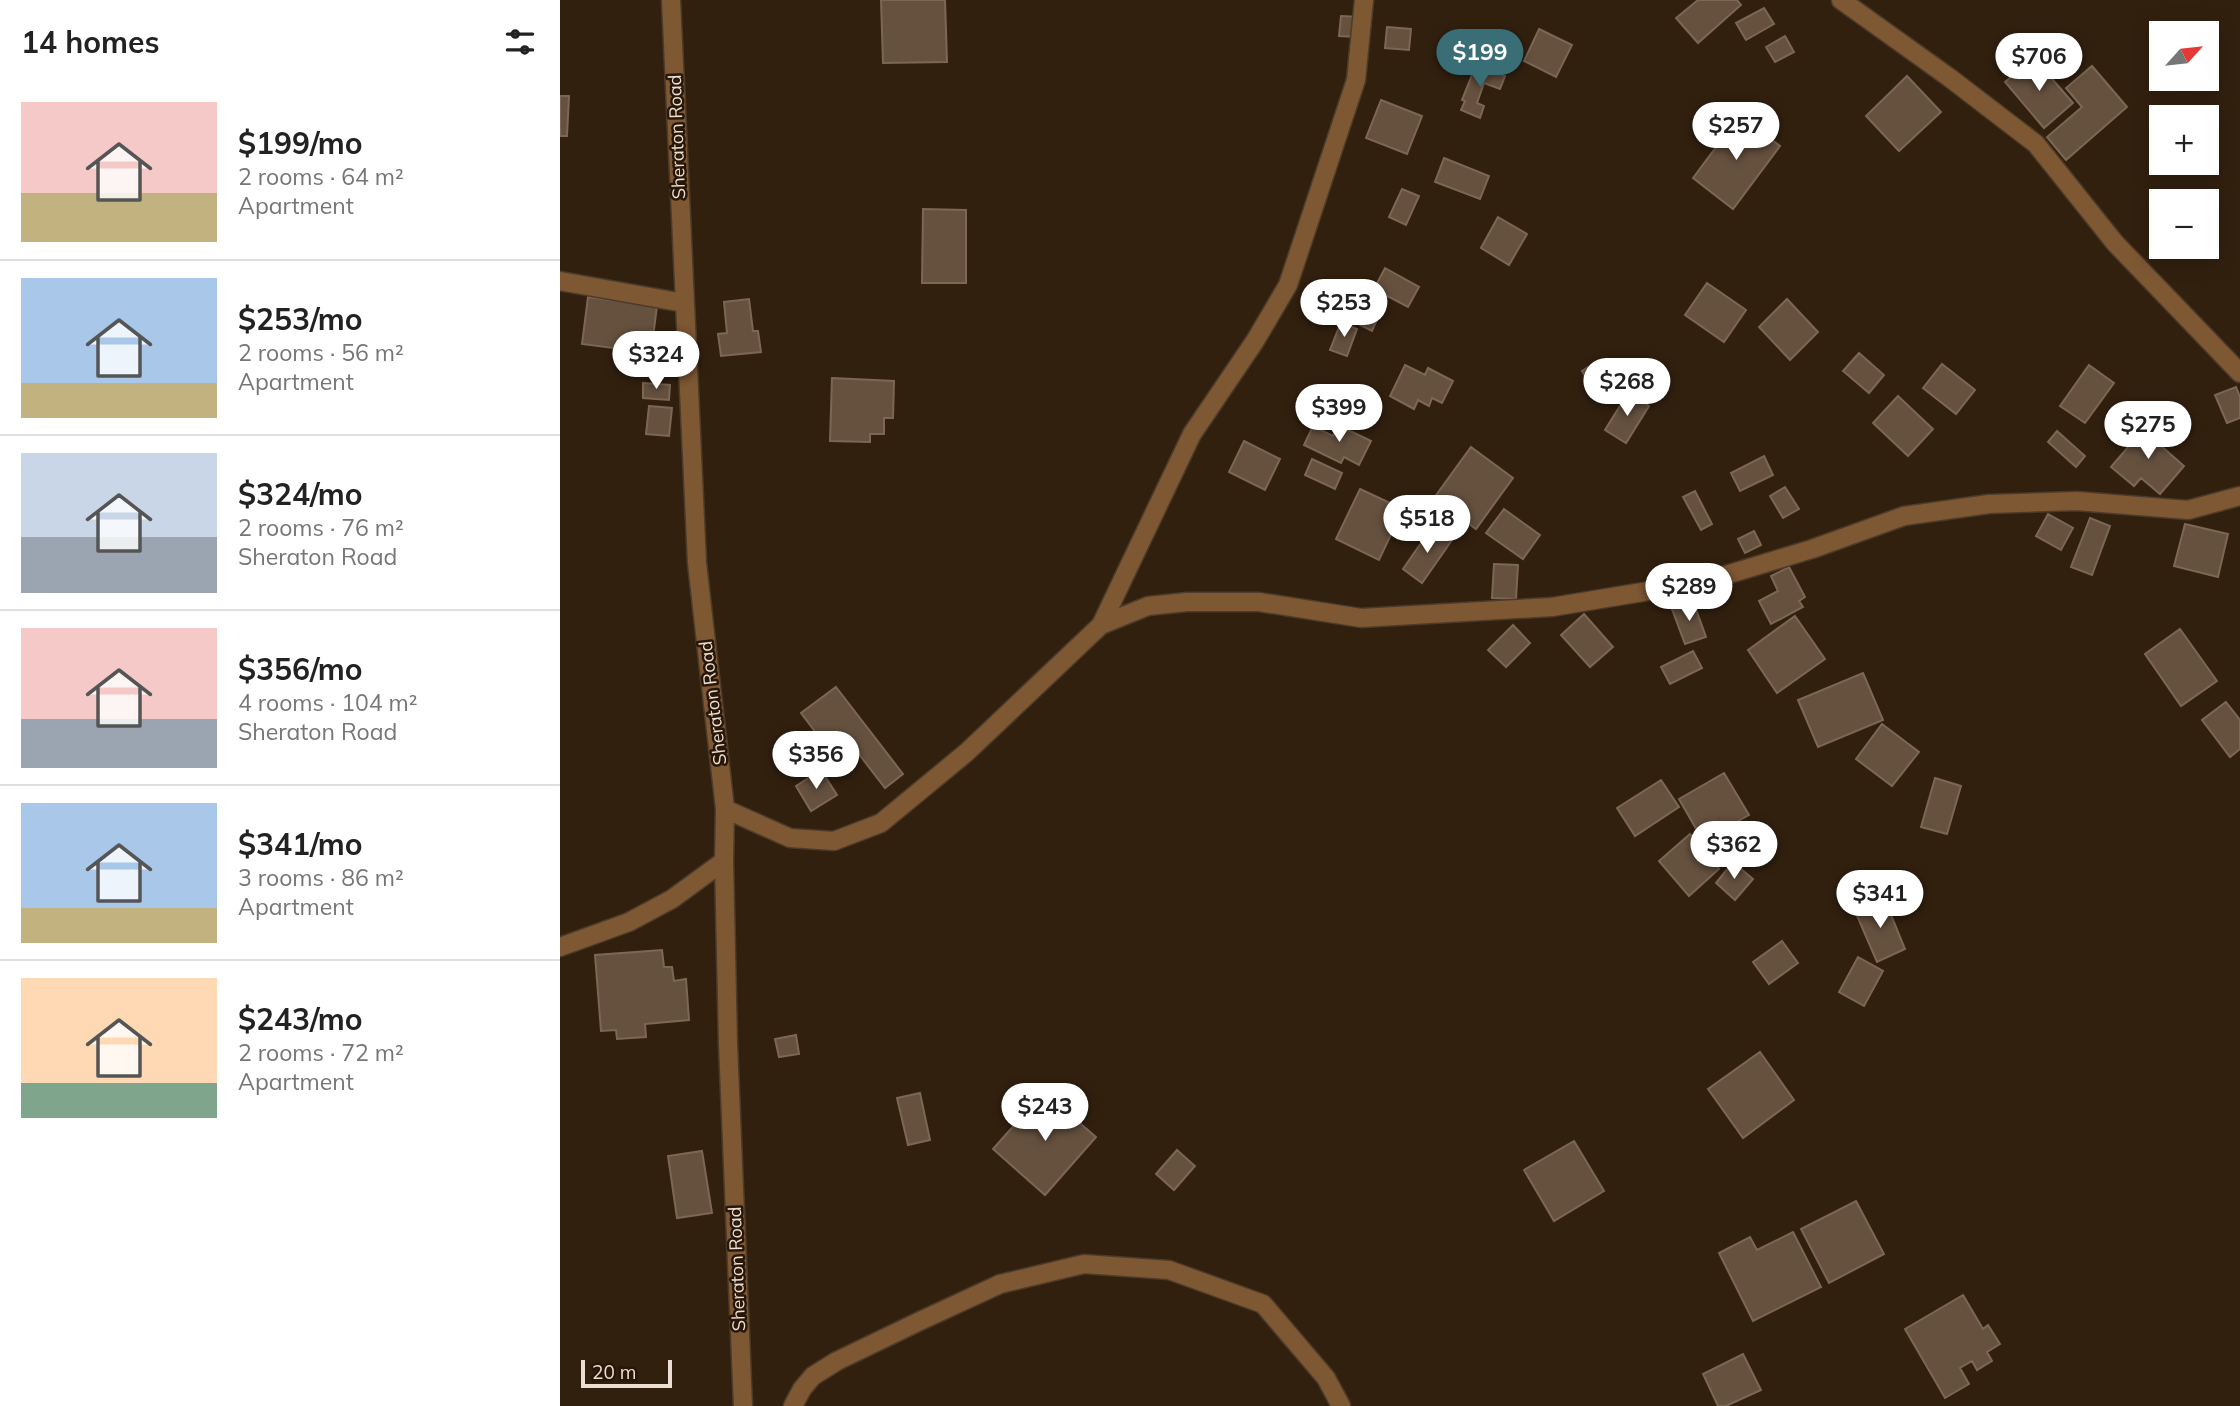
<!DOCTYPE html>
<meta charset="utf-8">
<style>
body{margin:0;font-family:Mulish,sans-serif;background:#f2f2f2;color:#222;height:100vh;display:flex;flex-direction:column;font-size:26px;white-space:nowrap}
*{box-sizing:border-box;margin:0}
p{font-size:23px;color:#767676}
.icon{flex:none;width:38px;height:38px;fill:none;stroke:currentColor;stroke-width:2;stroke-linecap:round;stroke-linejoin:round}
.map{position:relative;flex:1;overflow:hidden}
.side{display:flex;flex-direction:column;background:#fff;width:560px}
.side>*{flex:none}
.needle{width:46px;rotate:63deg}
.tools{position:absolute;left:1589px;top:21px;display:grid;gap:14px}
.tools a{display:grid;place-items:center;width:70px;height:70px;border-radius:0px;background:#fff;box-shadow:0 4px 18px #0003;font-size:35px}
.scale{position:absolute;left:21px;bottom:18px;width:91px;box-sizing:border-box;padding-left:7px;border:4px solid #ebded3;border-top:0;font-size:19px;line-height:24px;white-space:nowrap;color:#ebded3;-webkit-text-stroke:5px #281606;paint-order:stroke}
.price{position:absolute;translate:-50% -60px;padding:0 16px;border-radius:24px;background:#fff;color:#222;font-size:23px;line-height:46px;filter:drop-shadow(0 2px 4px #0008)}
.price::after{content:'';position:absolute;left:50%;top:42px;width:21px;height:16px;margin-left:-10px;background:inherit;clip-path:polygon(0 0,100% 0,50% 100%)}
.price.selected{background:#396e77;color:#fff}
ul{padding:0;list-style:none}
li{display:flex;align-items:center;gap:21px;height:175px;padding:0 21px}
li+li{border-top:2px solid #e0e0e0}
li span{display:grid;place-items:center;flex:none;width:196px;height:140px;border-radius:0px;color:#555}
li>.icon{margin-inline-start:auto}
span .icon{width:84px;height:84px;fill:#fffc;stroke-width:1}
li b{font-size:30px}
h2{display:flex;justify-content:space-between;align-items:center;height:84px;padding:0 21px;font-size:30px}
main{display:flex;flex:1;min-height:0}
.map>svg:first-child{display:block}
.building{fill:#66513f;stroke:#7c6654;stroke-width:2}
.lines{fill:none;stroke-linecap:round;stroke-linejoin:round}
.street-casing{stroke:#4c3b2a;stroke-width:21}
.street{stroke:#7e5733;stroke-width:18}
.labels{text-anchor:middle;stroke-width:5;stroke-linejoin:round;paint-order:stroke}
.street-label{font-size:18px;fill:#ebded3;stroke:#281606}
</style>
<main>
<section class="side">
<h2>14 homes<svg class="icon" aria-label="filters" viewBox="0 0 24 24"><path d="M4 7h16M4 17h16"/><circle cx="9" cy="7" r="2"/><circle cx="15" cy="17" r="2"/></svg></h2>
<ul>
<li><span style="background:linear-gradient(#f6c9c9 65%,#c2b280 0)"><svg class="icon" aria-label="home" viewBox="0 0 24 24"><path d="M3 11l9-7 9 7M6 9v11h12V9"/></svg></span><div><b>$199/mo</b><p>2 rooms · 64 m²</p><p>Apartment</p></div></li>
<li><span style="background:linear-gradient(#a9c7e8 75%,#c2b280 0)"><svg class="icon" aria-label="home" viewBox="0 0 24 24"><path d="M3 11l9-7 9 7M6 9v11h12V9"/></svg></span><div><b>$253/mo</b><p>2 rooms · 56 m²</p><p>Apartment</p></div></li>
<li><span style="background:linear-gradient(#c9d6e8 60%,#9aa5b1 0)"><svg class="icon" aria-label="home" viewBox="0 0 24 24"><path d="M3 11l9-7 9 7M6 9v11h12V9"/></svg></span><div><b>$324/mo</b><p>2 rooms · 76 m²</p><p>Sheraton Road</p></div></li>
<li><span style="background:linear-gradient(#f6c9c9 65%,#9aa5b1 0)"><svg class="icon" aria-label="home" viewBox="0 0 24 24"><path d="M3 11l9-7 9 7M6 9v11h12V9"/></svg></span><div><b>$356/mo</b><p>4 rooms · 104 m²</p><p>Sheraton Road</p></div></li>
<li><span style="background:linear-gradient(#a9c7e8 75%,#c2b280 0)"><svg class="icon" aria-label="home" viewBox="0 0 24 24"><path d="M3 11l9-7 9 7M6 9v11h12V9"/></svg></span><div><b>$341/mo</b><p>3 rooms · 86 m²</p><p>Apartment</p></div></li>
<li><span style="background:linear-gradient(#ffd9b3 75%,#7fa58c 0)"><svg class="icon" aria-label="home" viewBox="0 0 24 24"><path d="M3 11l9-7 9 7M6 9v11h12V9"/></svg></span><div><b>$243/mo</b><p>2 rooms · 72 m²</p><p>Apartment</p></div></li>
</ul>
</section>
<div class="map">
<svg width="1680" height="1406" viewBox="0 0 1680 1406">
<rect width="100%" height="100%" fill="#32200f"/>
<path class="building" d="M321 0H385L387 62 323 63Z
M1138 0H1177L1181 5 1138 43 1116 18Z
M1204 8 1214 24 1186 40 1176 23Z
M781 16 800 17 798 37 779 36Z
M827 27 851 29 849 50 825 48Z
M979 29 1012 45 996 77 964 61Z
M1225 36 1234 52 1215 62 1206 47Z
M1474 58 1513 103 1484 128 1445 82Z
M916 65 945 76 940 89 924 83 917 103 924 106 920 118 901 110 905 101 902 100Z
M1532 66 1567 107 1506 160 1487 137 1522 107 1506 88Z
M1347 76 1381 112 1339 151 1306 116Z
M0 96H9L7 136H0Z
M821 100 862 116 847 154 806 138Z
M1180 115 1220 146 1173 209 1133 178Z
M884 158 929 176 920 199 875 182Z
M842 189 859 196 846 225 829 217Z
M363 209 406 210V283H362Z
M938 217 967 234 949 265 921 248Z
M825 268 859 287 848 307 814 289Z
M1147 283 1186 310 1164 342 1125 315Z
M28 297 97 306 91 353 22 344Z
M189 299 193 331H198L201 352 161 356 158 334 167 333 164 302Z
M1227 299 1258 332 1230 360 1199 327Z
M805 305 821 311 812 331 798 324Z
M781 322 797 329 787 356 770 350Z
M1299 353 1324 375 1309 393 1283 371Z
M1036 362 1046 380 1032 388 1022 371Z
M1382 364 1415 390 1396 414 1363 388Z
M845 365 865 375 868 368 893 381 882 403 872 398 869 406 858 400 854 409 830 396Z
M1529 365 1554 383 1525 423 1500 406Z
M272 378 334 381 333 418H324V434H310V442L270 441Z
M83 383 110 385 109 400 83 398Z
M1676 387 1680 397V418L1667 423 1655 395Z
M1068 393 1089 406 1066 443 1045 430Z
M1338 396 1373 429 1348 456 1313 423Z
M89 406 112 408 109 436 86 434Z
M1588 424 1605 438 1599 444 1624 466 1600 494 1581 478 1574 486 1551 467Z
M778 425 811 441 799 465 784 457 781 463 744 445 753 426 773 436Z
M1497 431 1525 456 1516 467 1488 442Z
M684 441 720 459 705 490 669 472Z
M911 447 953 478 916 529 874 498Z
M1204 456 1213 475 1180 491 1171 473Z
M752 459 782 473 775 489 745 475Z
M1225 487 1239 509 1223 518 1210 496Z
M800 489 843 509 819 560 776 539Z
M1135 491 1152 524 1141 530 1123 497Z
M944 509 980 535 963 559 926 533Z
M1488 514 1513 528 1501 550 1476 536Z
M1530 518 1550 526 1532 575 1511 567Z
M1625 524 1668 534 1658 577 1614 566Z
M872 527 892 540 862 583 843 569Z
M1194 531 1201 545 1185 553 1178 539Z
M934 564 958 565 956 599 932 598Z
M1229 567 1245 597 1239 601 1243 607 1211 624 1199 601 1218 591 1211 576Z
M1133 601 1146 637 1125 644 1112 609Z
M1024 614 1053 647 1030 667 1001 635Z
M1235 616 1265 659 1217 693 1188 650Z
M953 625 970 643 946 667 928 650Z
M1620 629 1657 681 1621 706 1585 654Z
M1133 651 1142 668 1110 684 1101 667Z
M1303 673 1323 720 1258 747 1238 700Z
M276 687 343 774 325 788 298 753 281 766 241 713Z
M1666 702 1680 720V749L1670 757 1642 720Z
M1322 724 1359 752 1332 786 1296 759Z
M261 770 277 795 251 811 236 786Z
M1164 773 1189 815 1143 841 1119 799Z
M1375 778 1401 786 1387 834 1361 827Z
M1101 780 1119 807 1075 836 1057 808Z
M1130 834 1159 869 1129 896 1099 861Z
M1173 862 1193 879 1175 900 1156 883Z
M1324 898 1345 949 1317 962 1295 911Z
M1222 941 1238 963 1209 984 1193 962Z
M102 950 104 967H112L114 981 126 979 129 1020 85 1024 86 1037 57 1039 56 1030 41 1031 35 955Z
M1298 957 1323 971 1304 1006 1279 992Z
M236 1035 239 1054 219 1057 215 1039Z
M1200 1052 1234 1100 1183 1138 1148 1089Z
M484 1092 536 1137 485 1195 433 1149Z
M360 1093 370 1140 348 1145 337 1098Z
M1014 1141 1044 1191 994 1221 964 1170Z
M617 1150 635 1166 614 1190 596 1174Z
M142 1151 152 1213 117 1218 108 1156Z
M1296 1201 1324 1254 1269 1283 1241 1229Z
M1233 1232 1261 1287 1193 1321 1159 1253 1190 1237 1197 1250Z
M1403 1295 1423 1329 1428 1325 1440 1344 1427 1352 1432 1361 1417 1370 1412 1361 1400 1368 1409 1384 1385 1398 1345 1329Z
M1183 1354 1201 1390 1166 1406H1158L1143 1374Z"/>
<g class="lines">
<defs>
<path id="street" d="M111 0 137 563 165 809 164 861 168 1044 183 1406
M1281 0 1390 78 1476 144 1555 243 1680 373
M0 281 124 303
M541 625 632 434 695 341 728 285 796 80 804 0
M165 809 230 838 274 841 321 823 407 752 541 625 588 606 627 602H699L801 618 992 607 1143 582 1252 549 1344 516 1429 504 1517 501 1628 510 1680 496
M0 947 69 922 112 899 164 861
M233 1406 242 1389 253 1376 277 1361 360 1321 440 1284 524 1264 609 1270 703 1304 766 1378 781 1406"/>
</defs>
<use href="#street" class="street-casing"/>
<use href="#street" class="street"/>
</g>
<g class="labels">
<g class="street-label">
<text transform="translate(117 137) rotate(-92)" y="6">Sheraton Road</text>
<text transform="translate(153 703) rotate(-97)" y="6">Sheraton Road</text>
<text transform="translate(177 1269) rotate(-92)" y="6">Sheraton Road</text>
</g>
</g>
</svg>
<div class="tools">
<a><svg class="needle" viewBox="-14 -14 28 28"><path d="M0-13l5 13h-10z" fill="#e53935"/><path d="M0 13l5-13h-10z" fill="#767676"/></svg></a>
<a>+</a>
<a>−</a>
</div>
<div class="scale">20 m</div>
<b class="price selected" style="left:920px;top:89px">$199</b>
<b class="price" style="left:1479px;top:93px">$706</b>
<b class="price" style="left:1176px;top:162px">$257</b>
<b class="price" style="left:784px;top:339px">$253</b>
<b class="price" style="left:96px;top:391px">$324</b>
<b class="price" style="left:1067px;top:418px">$268</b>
<b class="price" style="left:779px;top:444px">$399</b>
<b class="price" style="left:1588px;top:461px">$275</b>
<b class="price" style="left:867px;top:555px">$518</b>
<b class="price" style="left:1129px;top:623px">$289</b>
<b class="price" style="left:256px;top:791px">$356</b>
<b class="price" style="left:1174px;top:881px">$362</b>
<b class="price" style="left:1320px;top:930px">$341</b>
<b class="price" style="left:485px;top:1143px">$243</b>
</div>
</main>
